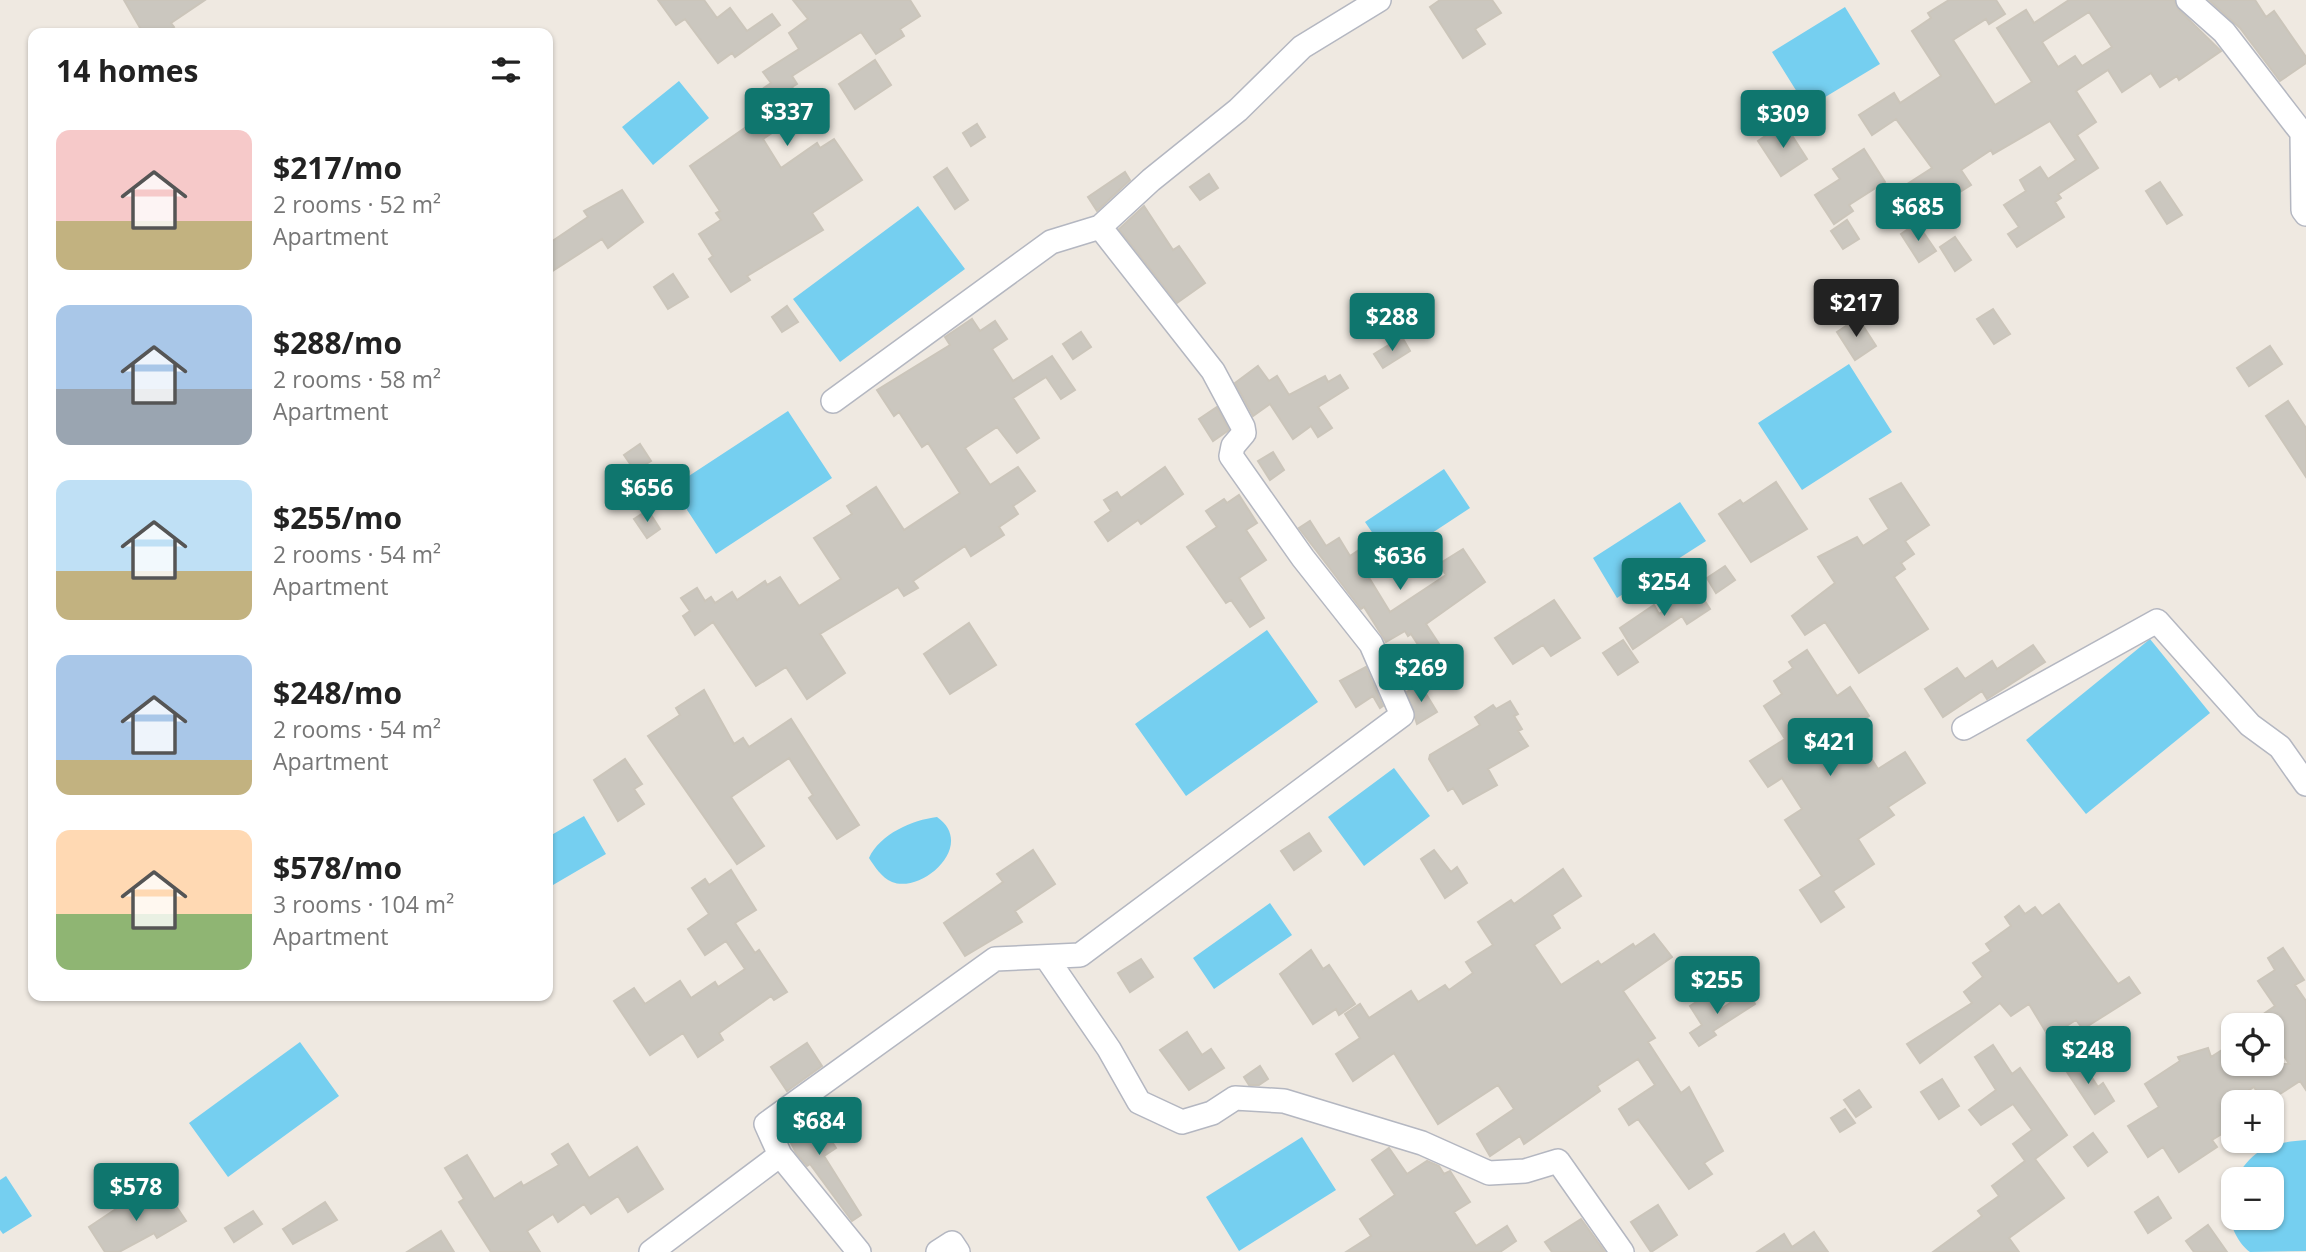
<!DOCTYPE html>
<meta charset="utf-8">
<style>
body{margin:0;font-family:"Open Sans",sans-serif;background:#f2f2f2;color:#222;height:100vh;display:flex;flex-direction:column;font-size:26px;white-space:nowrap}
*{box-sizing:border-box;margin:0}
p{font-size:23px;color:#767676}
.icon{flex:none;width:38px;height:38px;fill:none;stroke:currentColor;stroke-width:2;stroke-linecap:round;stroke-linejoin:round}
.map{position:relative;flex:1;overflow:hidden}
.side{position:absolute;left:28px;top:28px;width:525px;height:973px;display:flex;flex-direction:column;background:#fff;border-radius:14px;box-shadow:0 2px 5px #0004}
.side>*{flex:none}
.buttons{position:absolute;left:2221px;top:1013px;display:grid;gap:14px}
.buttons a{display:grid;place-items:center;width:63px;height:63px;border-radius:14px;background:#fff;box-shadow:0 2px 5px #0004;font-size:35px}
.price{position:absolute;translate:-50% -60px;padding:0 16px;border-radius:7px;background:#0f766e;color:#fff;font-size:23px;line-height:46px;filter:drop-shadow(0 2px 4px #0008)}
.price::after{content:'';position:absolute;left:50%;top:42px;width:21px;height:16px;margin-left:-10px;background:inherit;clip-path:polygon(0 0,100% 0,50% 100%)}
.price.current{background:#222;color:#fff}
ul{padding:0;list-style:none}
li{display:flex;align-items:center;gap:21px;height:175px;padding:0 28px}
li span{display:grid;place-items:center;flex:none;width:196px;height:140px;border-radius:14px;color:#555}
li>.icon{margin-inline-start:auto}
span .icon{width:84px;height:84px;fill:#fffc;stroke-width:1}
li b{font-size:30px}
h2{display:flex;justify-content:space-between;align-items:center;height:84px;padding:0 28px;font-size:30px}
.map>svg:first-child{display:block}
.water{fill:#75cff0}
.building{fill:#cbc7bf;stroke:#cbc5ba;stroke-width:2;fill-rule:evenodd}
.lines{fill:none;stroke-linecap:round;stroke-linejoin:round}
.minor-casing{stroke:#b4b7c1;stroke-width:26}
.minor{stroke:#fff;stroke-width:23}
</style>
<div class="map">
<svg width="2306" height="1252" viewBox="0 0 2306 1252">
<rect width="100%" height="100%" fill="#efe9e1"/>
<path class="water" d="M1845 7 1880 64 1807 108 1772 52Z
M679 81 709 118 653 165 622 127Z
M918 206 965 269 840 362 793 299Z
M1849 364 1892 432 1802 490 1758 423Z
M788 411 832 478 716 554 672 487Z
M1444 469 1470 508 1391 560 1365 522Z
M1680 502 1706 541 1617 598 1593 558Z
M1267 630 1318 702 1186 796 1135 724Z
M2150 639 2210 713 2086 814 2026 740Z
M1394 768 1430 816 1364 866 1328 817Z
M584 816 606 854 553 885 548 876V837Z
M937 817C977 845 922 894 892 882 881 877 875 867 869 858 880 834 912 820 937 817Z
M1270 903 1292 935 1214 989 1193 958Z
M300 1042 339 1096 228 1177 189 1123Z
M1302 1137 1336 1190 1239 1251 1206 1197Z
M2306 1140V1251L2250 1252C2232 1239 2221 1203 2233 1183V1218H2272V1180L2235 1179C2255 1147 2269 1143 2306 1140Z
M6 1176 32 1216 3 1234 0 1230V1180Z"/>
<path class="building" d="M124 0H205L171 23 174 27 166 33H143Z
M658 0H704L717 18 730 8 747 31 772 14 780 25 735 57 732 53 718 63 685 19 676 25Z
M793 0H910L920 16 900 29 904 36 876 54 861 32 792 76 797 84 792 87 805 105 793 112 796 117 763 139 781 168 817 143 820 148 834 139 862 180 812 213 823 230 747 276 750 280 731 292 709 259 713 256 699 234 721 220 716 213 720 211 690 166 771 110 758 92 771 83 763 72 799 49 789 33 808 19Z
M1440 0H1492L1501 13 1475 29 1485 44 1463 58 1430 7Z
M1949 0H1996L2005 14 1989 24 1986 19 1953 40 1995 105 2032 82 1997 28 2026 10 2034 23 2069 0H2174L2179 10 2221 51 2179 80 2177 76 2160 87 2151 73 2122 92 2108 70 2076 91 2096 122 2077 135 2098 168 2058 194 2061 198 2055 202 2064 217 2017 247 2008 234 2019 227 2004 205 2026 191 2020 180 2040 167 2048 179 2076 160 2050 121 1993 154 1991 150 1961 170 1971 185 1920 217 1901 188 1932 168 1896 119 1872 135 1859 115 1894 93 1900 103 1941 76 1912 31 1931 18 1928 13ZM2089 12 2112 47 2082 66 2075 56 2058 67 2042 42Z
M2209 0H2255L2266 17 2274 11 2306 57V63L2280 81 2240 28Z
M875 60 891 85 855 109 839 84Z
M1784 123 1807 159 1781 176 1758 141Z
M977 124 985 137 971 146 963 133Z
M1864 149 1885 182 1849 205 1853 211 1834 224 1815 195 1840 179 1833 169Z
M947 168 968 200 955 209 934 177Z
M1125 172 1130 180 1097 211 1088 197Z
M1209 174 1218 188 1200 200 1190 187Z
M2160 182 2182 215 2167 224 2146 191Z
M622 190 643 222 608 248 602 239 548 274V244L588 217 584 211Z
M1144 206 1173 250 1179 246 1205 283 1177 303 1119 229Z
M1847 220 1859 239 1843 249 1831 231Z
M1917 223 1936 251 1919 262 1901 234Z
M1955 237 1971 260 1955 271 1940 247Z
M673 274 688 297 668 309 654 287Z
M787 306 798 322 782 332 772 317Z
M1993 309 2010 334 1994 344 1977 319Z
M1858 318 1876 346 1855 360 1837 332Z
M972 319 980 331 995 321 1007 339 992 349 1013 381 1052 356 1075 390 1061 399 1046 377 1013 398 1039 438 1017 453 997 427 965 448 990 485 1018 467 1035 491 1013 506 1018 514 999 527 1004 535 971 556 965 546 913 581 918 588 904 596 898 587 820 634 845 673 807 699 786 667 756 686 713 622 695 635 683 616 690 611 681 598 697 588 705 601 711 597 715 603 732 592 737 600 765 581 767 585 780 577 799 606 841 579 814 538 852 514 847 506 876 487 904 530 960 493 928 443 922 447 899 412 894 416 877 390 950 345 945 337Z
M1081 332 1091 347 1073 359 1063 344Z
M1402 337 1410 351 1383 368 1374 354Z
M2270 346 2282 364 2249 386 2237 368Z
M1258 366 1269 381 1277 376 1289 395 1325 376 1328 382 1340 375 1348 388 1318 407 1332 428 1318 437 1311 426 1293 439 1270 404 1253 416 1235 383Z
M2288 401 2306 428V477L2266 416Z
M1217 407 1229 430 1213 441 1199 419Z
M640 444 651 461 635 471 624 455Z
M1273 452 1284 470 1270 480 1258 461Z
M1165 467 1183 494 1141 524 1138 520 1108 541 1095 522 1111 511 1104 500 1117 492 1121 498Z
M1776 482 1807 529 1751 562 1719 514 1740 500 1743 504Z
M1901 483 1929 525 1905 541 1914 554 1901 563 1905 569 1894 577 1928 629 1859 673 1825 622 1805 635 1792 616 1835 583 1818 557 1857 537 1863 546 1889 529 1870 499Z
M1239 495 1257 523 1246 530 1266 560 1239 578 1264 618 1250 627 1231 600 1226 603 1187 547 1217 527 1206 511 1224 499 1227 503Z
M648 510 660 529 647 538 634 519Z
M1310 521 1326 546 1339 538 1350 556 1362 548 1377 571 1368 576 1390 612 1446 575 1439 564 1463 549 1485 582 1426 624 1447 656 1432 666 1411 634 1408 636 1405 631 1386 642 1364 607 1361 609 1299 528Z
M1725 566 1735 580 1716 593 1707 578Z
M1697 589 1710 609 1687 624 1682 616 1633 649 1620 628 1654 605 1659 614Z
M1554 600 1580 638 1551 656 1543 645 1513 664 1495 638Z
M969 623 996 665 950 694 924 654Z
M1623 640 1638 662 1618 675 1603 653Z
M2033 645 2045 662 1987 699 1982 691 1943 717 1925 689 1957 668 1965 679 1992 661 1997 669Z
M1807 650 1837 696 1850 687 1869 716 1851 727 1878 769 1905 752 1925 783 1888 807 1894 815 1858 839 1874 864 1833 891 1844 907 1821 922 1800 890 1822 876 1785 820 1802 809 1782 778 1768 787 1750 761 1785 739 1764 706 1782 694 1774 681 1793 668 1789 662Z
M1366 667 1383 706 1380 708 1373 696 1356 707 1340 681Z
M1420 684 1437 712 1417 724 1407 692Z
M704 690 734 744 743 738 749 747 791 719 859 825 837 839 809 798 813 795 789 758 731 797 764 846 737 864 648 736 680 715 676 708Z
M1510 701 1518 714 1514 716 1522 729 1518 731 1528 746 1488 769 1497 785 1463 804 1453 788 1448 791 1429 759 1430 755 1480 725 1475 717 1493 705 1496 709Z
M625 759 642 784 634 789 644 804 618 821 594 780Z
M1309 833 1321 851 1294 870 1281 851Z
M1033 850 1055 884 1015 911 1022 922 965 956 944 923 1003 882 997 874Z
M1434 850 1451 872 1457 867 1467 883 1445 898 1421 859Z
M1563 869 1581 896 1552 915 1560 928 1534 945 1561 985 1598 961 1601 965 1633 944 1635 947 1654 934 1672 957 1623 991 1655 1038 1648 1042 1681 1093 1689 1087 1723 1151 1704 1163 1712 1174 1689 1189 1638 1119 1629 1125 1619 1109 1655 1085 1638 1059 1597 1086 1600 1091 1524 1144 1520 1136 1490 1156 1477 1134 1514 1109 1498 1085 1438 1124 1394 1053 1353 1081 1336 1054 1360 1038 1345 1014 1360 1004 1369 1018 1411 991 1418 1002 1445 985 1449 990 1473 973 1466 962 1493 945 1478 922 1511 900 1514 904Z
M731 870 756 910 735 923 755 953 759 950 787 992 774 1000 771 996 719 1033 723 1040 698 1057 683 1033 650 1055 614 1001 634 988 645 1004 680 981 691 998 715 982 718 987 745 969 726 941 705 955 688 929 709 914 692 888 705 879 709 885Z
M2059 904 2118 984 2129 977 2140 993 2083 1029 2076 1020 2049 1037 2029 1004 2011 1016 2000 1003 1920 1063 1907 1044 1972 1003 1964 992 1983 977 1973 963 1991 951 1986 944 2011 926 2005 917 2019 906 2025 914 2035 907 2042 916Z
M2283 948 2304 980 2295 985 2306 1001V1090L2300 1081 2272 1099V1091L2261 1098 2254 1087 2227 1104 2233 1114V1127L2212 1140 2217 1147 2179 1172 2163 1147 2148 1157 2128 1126 2159 1107 2145 1084 2180 1061 2178 1057 2208 1048 2211 1057 2233 1043V1064H2289L2272 1037V1026H2246L2275 1006 2258 981 2275 970 2268 958Z
M1311 950 1323 969 1329 965 1355 1004 1339 1015 1336 1009 1313 1024 1280 974Z
M1141 959 1153 977 1130 992 1118 973Z
M1747 992 1755 1004 1713 1031 1716 1035 1699 1046 1690 1033 1702 1025 1690 1006 1707 995 1718 1011Z
M1187 1032 1202 1055 1211 1049 1224 1068 1189 1090 1160 1050Z
M807 1043 822 1066 787 1091 771 1067Z
M1993 1045 2012 1074 2020 1068 2067 1135 2035 1159 2064 1198 2009 1238 2019 1252H1933L1982 1216 1978 1211 1999 1196 1992 1186 2025 1161 2013 1144 2032 1130 2013 1104 1981 1125 1969 1110 1996 1090 1975 1057Z
M2078 1056 2098 1087 2103 1083 2114 1101 2095 1114 2063 1066Z
M1260 1066 1268 1079 1259 1085H1249L1244 1077Z
M1942 1079 1959 1106 1939 1119 1921 1092Z
M1859 1090 1871 1107 1856 1117 1844 1100Z
M1845 1109 1855 1123 1840 1132 1831 1118Z
M812 1111 836 1148 824 1156 861 1215 852 1221 810 1164 807 1166 796 1153 784 1129Z
M2093 1133 2107 1152 2088 1166 2074 1147Z
M568 1144 589 1178 637 1147 663 1189 628 1212 618 1196 591 1214 584 1204 558 1222 553 1214 527 1231 540 1252H491L459 1202 464 1199 445 1168 467 1155 494 1199 521 1182 523 1186 559 1165 552 1154Z
M1389 1148 1407 1174 1427 1161 1439 1166 1444 1174 1450 1171 1470 1202 1454 1212 1476 1246 1507 1226 1516 1241 1500 1252H1346L1371 1236 1360 1219 1395 1195 1372 1160Z
M160 1192 171 1209 176 1206 186 1221 157 1238 154 1233 119 1252H105L89 1227 128 1201 131 1206Z
M2158 1197 2171 1218 2148 1233 2135 1212Z
M325 1202 337 1220 293 1244 283 1229Z
M1658 1205 1677 1235 1651 1252 1631 1222Z
M253 1211 262 1224 234 1242 225 1228Z
M1581 1219 1605 1252H1552L1545 1242Z
M2208 1225 2227 1252H2194L2186 1241Z
M441 1231 454 1252H407Z
M1814 1232 1828 1252H1757L1784 1234 1792 1247Z"/>
<g class="lines">
<defs>
<path id="minor" d="M2188 0 2224 32 2302 133 2303 210 2306 214
M833 401 1051 242 1100 227 1151 180 1238 110 1302 47 1379 0
M1964 728 2157 621 2250 725 2280 747 2306 784
M1046 957 1109 1049 1139 1102 1182 1122 1212 1113 1235 1098 1284 1101 1422 1143 1489 1173 1525 1171 1558 1161 1622 1252
M780 1155 766 1124 995 959 1080 955 1402 715 1371 644 1303 558 1231 456 1233 446 1244 433 1243 427 1213 371 1100 227
M651 1252 780 1155 859 1252
M938 1252 952 1243 958 1252"/>
</defs>
<use href="#minor" class="minor-casing"/>
<use href="#minor" class="minor"/>
</g>
</svg>
<div class="buttons">
<a><svg class="icon" aria-label="locate" viewBox="0 0 24 24"><circle cx="12" cy="12" r="6"/><path d="M12 2v4M12 18v4M2 12h4M18 12h4"/></svg></a>
<a>+</a>
<a>−</a>
</div>
<b class="price" style="left:787px;top:148px">$337</b>
<b class="price" style="left:1783px;top:150px">$309</b>
<b class="price" style="left:1918px;top:243px">$685</b>
<b class="price current" style="left:1856px;top:339px">$217</b>
<b class="price" style="left:1392px;top:353px">$288</b>
<b class="price" style="left:647px;top:524px">$656</b>
<b class="price" style="left:1400px;top:592px">$636</b>
<b class="price" style="left:1664px;top:618px">$254</b>
<b class="price" style="left:1421px;top:704px">$269</b>
<b class="price" style="left:1830px;top:778px">$421</b>
<b class="price" style="left:1717px;top:1016px">$255</b>
<b class="price" style="left:2088px;top:1086px">$248</b>
<b class="price" style="left:819px;top:1157px">$684</b>
<b class="price" style="left:136px;top:1223px">$578</b>
<section class="side">
<h2>14 homes<svg class="icon" aria-label="filters" viewBox="0 0 24 24"><path d="M4 7h16M4 17h16"/><circle cx="9" cy="7" r="2"/><circle cx="15" cy="17" r="2"/></svg></h2>
<ul>
<li><span style="background:linear-gradient(#f6c9c9 65%,#c2b280 0)"><svg class="icon" aria-label="home" viewBox="0 0 24 24"><path d="M3 11l9-7 9 7M6 9v11h12V9"/></svg></span><div><b>$217/mo</b><p>2 rooms · 52 m²</p><p>Apartment</p></div></li>
<li><span style="background:linear-gradient(#a9c7e8 60%,#9aa5b1 0)"><svg class="icon" aria-label="home" viewBox="0 0 24 24"><path d="M3 11l9-7 9 7M6 9v11h12V9"/></svg></span><div><b>$288/mo</b><p>2 rooms · 58 m²</p><p>Apartment</p></div></li>
<li><span style="background:linear-gradient(#bfe0f5 65%,#c2b280 0)"><svg class="icon" aria-label="home" viewBox="0 0 24 24"><path d="M3 11l9-7 9 7M6 9v11h12V9"/></svg></span><div><b>$255/mo</b><p>2 rooms · 54 m²</p><p>Apartment</p></div></li>
<li><span style="background:linear-gradient(#a9c7e8 75%,#c2b280 0)"><svg class="icon" aria-label="home" viewBox="0 0 24 24"><path d="M3 11l9-7 9 7M6 9v11h12V9"/></svg></span><div><b>$248/mo</b><p>2 rooms · 54 m²</p><p>Apartment</p></div></li>
<li><span style="background:linear-gradient(#ffd9b3 60%,#8fb573 0)"><svg class="icon" aria-label="home" viewBox="0 0 24 24"><path d="M3 11l9-7 9 7M6 9v11h12V9"/></svg></span><div><b>$578/mo</b><p>3 rooms · 104 m²</p><p>Apartment</p></div></li>
</ul>
</section>
</div>
